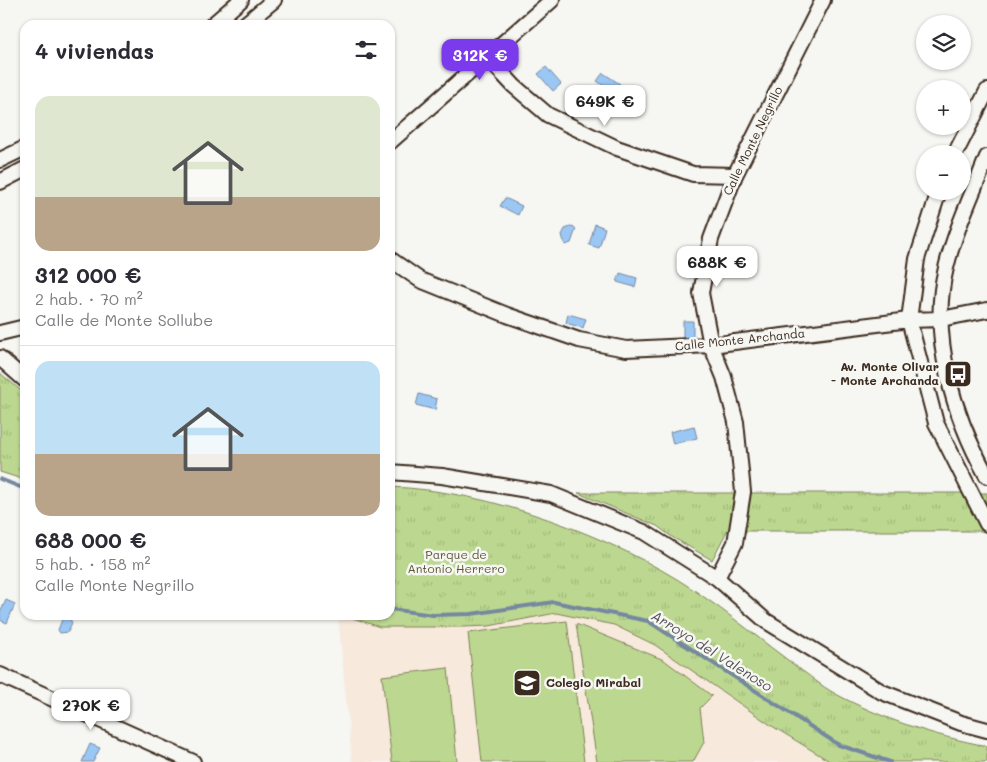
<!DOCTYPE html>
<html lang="es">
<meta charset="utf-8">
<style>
body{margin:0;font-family:Mali,sans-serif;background:#f7f7f7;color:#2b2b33;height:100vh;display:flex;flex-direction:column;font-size:19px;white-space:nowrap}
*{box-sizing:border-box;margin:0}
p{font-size:16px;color:#7c7c81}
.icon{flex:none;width:28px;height:28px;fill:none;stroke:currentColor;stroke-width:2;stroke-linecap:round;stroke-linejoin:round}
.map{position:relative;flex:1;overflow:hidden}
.panel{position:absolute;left:20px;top:20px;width:375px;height:600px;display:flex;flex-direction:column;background:#fff;border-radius:15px;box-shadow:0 1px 4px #0004}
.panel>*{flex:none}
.buttons{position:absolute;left:916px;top:15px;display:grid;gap:10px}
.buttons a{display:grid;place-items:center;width:55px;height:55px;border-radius:50%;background:#fff;box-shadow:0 1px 4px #0004;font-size:25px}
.price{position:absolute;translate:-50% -42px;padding:0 11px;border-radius:10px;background:#fff;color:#222;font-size:16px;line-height:32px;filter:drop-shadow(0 1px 2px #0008)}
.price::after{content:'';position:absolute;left:50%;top:30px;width:15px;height:11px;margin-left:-8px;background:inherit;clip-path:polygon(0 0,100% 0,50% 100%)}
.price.selected{background:#7c3aed;color:#fff}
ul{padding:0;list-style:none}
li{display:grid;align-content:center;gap:10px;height:265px;padding:0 15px}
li+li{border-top:1px solid #e1e1e2}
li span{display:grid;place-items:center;height:155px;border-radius:15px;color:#555}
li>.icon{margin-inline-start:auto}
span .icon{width:90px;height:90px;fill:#fffc;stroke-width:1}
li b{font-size:21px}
h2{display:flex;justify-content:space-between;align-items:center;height:60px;padding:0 15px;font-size:21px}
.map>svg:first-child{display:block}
.built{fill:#f8e9dd}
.park{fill:url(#park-tufts);stroke:#7c8157}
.pitch{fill:#bcd890;stroke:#7c8157}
.water{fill:#9bc7f5;stroke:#75889f}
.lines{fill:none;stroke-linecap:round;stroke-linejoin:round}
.stream{stroke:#75889f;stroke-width:4}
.minor-casing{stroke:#3b2a1e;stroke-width:18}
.minor{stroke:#f6f6f2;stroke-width:14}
.labels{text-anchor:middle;stroke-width:5;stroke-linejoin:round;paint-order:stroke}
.street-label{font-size:12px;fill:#3b2a1e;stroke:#f6f6f2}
.poi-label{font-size:12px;font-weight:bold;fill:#3b2a1e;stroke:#f6f6f2;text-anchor:end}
.park-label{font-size:12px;fill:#5b563a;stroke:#f6f6f2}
.water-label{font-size:14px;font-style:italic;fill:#535154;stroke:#f6f6f2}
</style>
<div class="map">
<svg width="987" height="762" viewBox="0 0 987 762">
<defs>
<pattern id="park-tufts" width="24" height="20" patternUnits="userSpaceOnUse" patternTransform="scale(1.25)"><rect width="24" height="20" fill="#bcd890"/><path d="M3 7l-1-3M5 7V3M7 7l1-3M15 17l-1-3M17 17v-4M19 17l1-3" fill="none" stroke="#a2ba7c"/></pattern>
</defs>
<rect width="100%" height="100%" fill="#f6f6f2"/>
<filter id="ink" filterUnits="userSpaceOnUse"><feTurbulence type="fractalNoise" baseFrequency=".02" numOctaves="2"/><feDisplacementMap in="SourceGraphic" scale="10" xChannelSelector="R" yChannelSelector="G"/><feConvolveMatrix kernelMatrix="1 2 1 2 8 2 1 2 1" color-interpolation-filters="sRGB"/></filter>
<g filter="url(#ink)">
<path class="built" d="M556 613 614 625 655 645 772 726 831 762H352L338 615 380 627H463L489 626Z"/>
<path class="park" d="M0 373 25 394V480L0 472Z
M390 487C488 490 613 536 694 590 730 614 763 642 797 667 809 675 821 686 834 693 882 719 934 736 987 746V762H831L772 726 655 645 614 625 556 613 489 626 463 627H380L343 615H390Z
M578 493H987V531H727L712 560 672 537 657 526Z"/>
<path class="pitch" d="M567 621 584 762H482L468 633Z
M576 624 664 660 712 696 700 708 704 742 693 762H597Z
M448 668 457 762H392L382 676Z"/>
<path class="water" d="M546 67 561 84 553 91 538 74Z
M603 73 620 84 614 93 597 81Z
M505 198 522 206 518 215 500 206Z
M595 224 605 228 599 248 589 245Z
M573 226 576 229 571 243 565 245 562 235 565 229Z
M620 273 637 278 635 287 617 282Z
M568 314 586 319 583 328 566 323Z
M683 321H693V342H683Z
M419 394 437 399 435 410 416 405Z
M694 426 697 438 673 444 670 432Z
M6 600 15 604 7 623 0 620V613Z
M68 615 72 623 68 632 60 633 58 630 63 617Z
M90 744 100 748 93 762H82Z"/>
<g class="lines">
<path class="stream" d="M0 479 25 489
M390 609 433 615 471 614 554 602 648 621 839 745 890 762"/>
<defs>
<path id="minor" d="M212 25 241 0
M244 25 274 0
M487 57 514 86 548 115 617 148 693 174 735 175
M390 142 552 0
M955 154 987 91
M987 157C973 193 955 230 946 268 929 336 954 417 987 476
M0 160 25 148
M0 182 25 169
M939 191 917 259 909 320 936 423 987 524
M390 259 420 280 507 315 579 340 626 349 711 345 909 320 941 319 987 310
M0 333 25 327
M0 358 25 380
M390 472 442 476 551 494 644 532 717 578 766 621 882 692 961 723 987 730
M717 578 735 543 743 492 736 422 724 377 711 345 701 293 711 239 735 175 823 0
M0 675 193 762"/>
</defs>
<use href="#minor" class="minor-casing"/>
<use href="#minor" class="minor"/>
</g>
</g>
<defs>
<symbol id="bus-square" viewBox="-11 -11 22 22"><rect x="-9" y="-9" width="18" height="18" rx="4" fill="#3b2a1e" stroke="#f6f6f2"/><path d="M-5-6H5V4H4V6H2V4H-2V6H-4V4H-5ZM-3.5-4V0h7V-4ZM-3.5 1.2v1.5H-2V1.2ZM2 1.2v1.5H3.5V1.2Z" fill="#fff"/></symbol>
<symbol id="university-square" viewBox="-11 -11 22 22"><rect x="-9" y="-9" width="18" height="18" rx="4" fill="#3b2a1e" stroke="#f6f6f2"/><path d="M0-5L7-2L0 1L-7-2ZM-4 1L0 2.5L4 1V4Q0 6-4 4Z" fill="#fff"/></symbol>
</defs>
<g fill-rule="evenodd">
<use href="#bus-square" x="942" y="358" width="32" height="32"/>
<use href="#university-square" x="511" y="667" width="32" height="32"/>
</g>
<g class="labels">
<g class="street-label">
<text transform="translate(753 141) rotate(-64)" y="4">Calle Monte Negrillo</text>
<text transform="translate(740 340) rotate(-6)" y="4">Calle Monte Archanda</text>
</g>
<g class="poi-label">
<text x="939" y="371">Av. Monte Olivar<tspan x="939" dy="14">- Monte Archanda</tspan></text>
<text x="546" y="687" text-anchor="start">Colegio Mirabal</text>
</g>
<g class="park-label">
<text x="456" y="559">Parque de<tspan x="456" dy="14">Antonio Herrero</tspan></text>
</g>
<g class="water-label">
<text transform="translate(712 651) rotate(32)" y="5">Arroyo del Valenoso</text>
</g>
</g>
</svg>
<div class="buttons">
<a><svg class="icon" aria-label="layers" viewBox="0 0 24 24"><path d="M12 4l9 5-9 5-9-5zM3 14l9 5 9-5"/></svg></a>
<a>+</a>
<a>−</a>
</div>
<b class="price selected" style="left:480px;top:81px">312K €</b>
<b class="price" style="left:605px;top:127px">649K €</b>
<b class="price" style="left:717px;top:288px">688K €</b>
<b class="price" style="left:91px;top:731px">270K €</b>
<section class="panel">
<h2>4 viviendas<svg class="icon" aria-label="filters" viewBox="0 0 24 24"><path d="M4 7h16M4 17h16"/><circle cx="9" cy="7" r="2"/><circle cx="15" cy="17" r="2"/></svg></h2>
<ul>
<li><span style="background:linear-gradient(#dfe7d0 65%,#b9a48a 0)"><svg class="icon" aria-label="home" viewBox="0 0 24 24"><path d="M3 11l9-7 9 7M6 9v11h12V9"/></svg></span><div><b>312 000 €</b><p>2 hab. · 70 m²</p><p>Calle de Monte Sollube</p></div></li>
<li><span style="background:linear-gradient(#bfe0f5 60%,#b9a48a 0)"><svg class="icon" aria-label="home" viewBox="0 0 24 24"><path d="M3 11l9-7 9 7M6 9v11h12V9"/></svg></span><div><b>688 000 €</b><p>5 hab. · 158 m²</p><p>Calle Monte Negrillo</p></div></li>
</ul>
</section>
</div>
